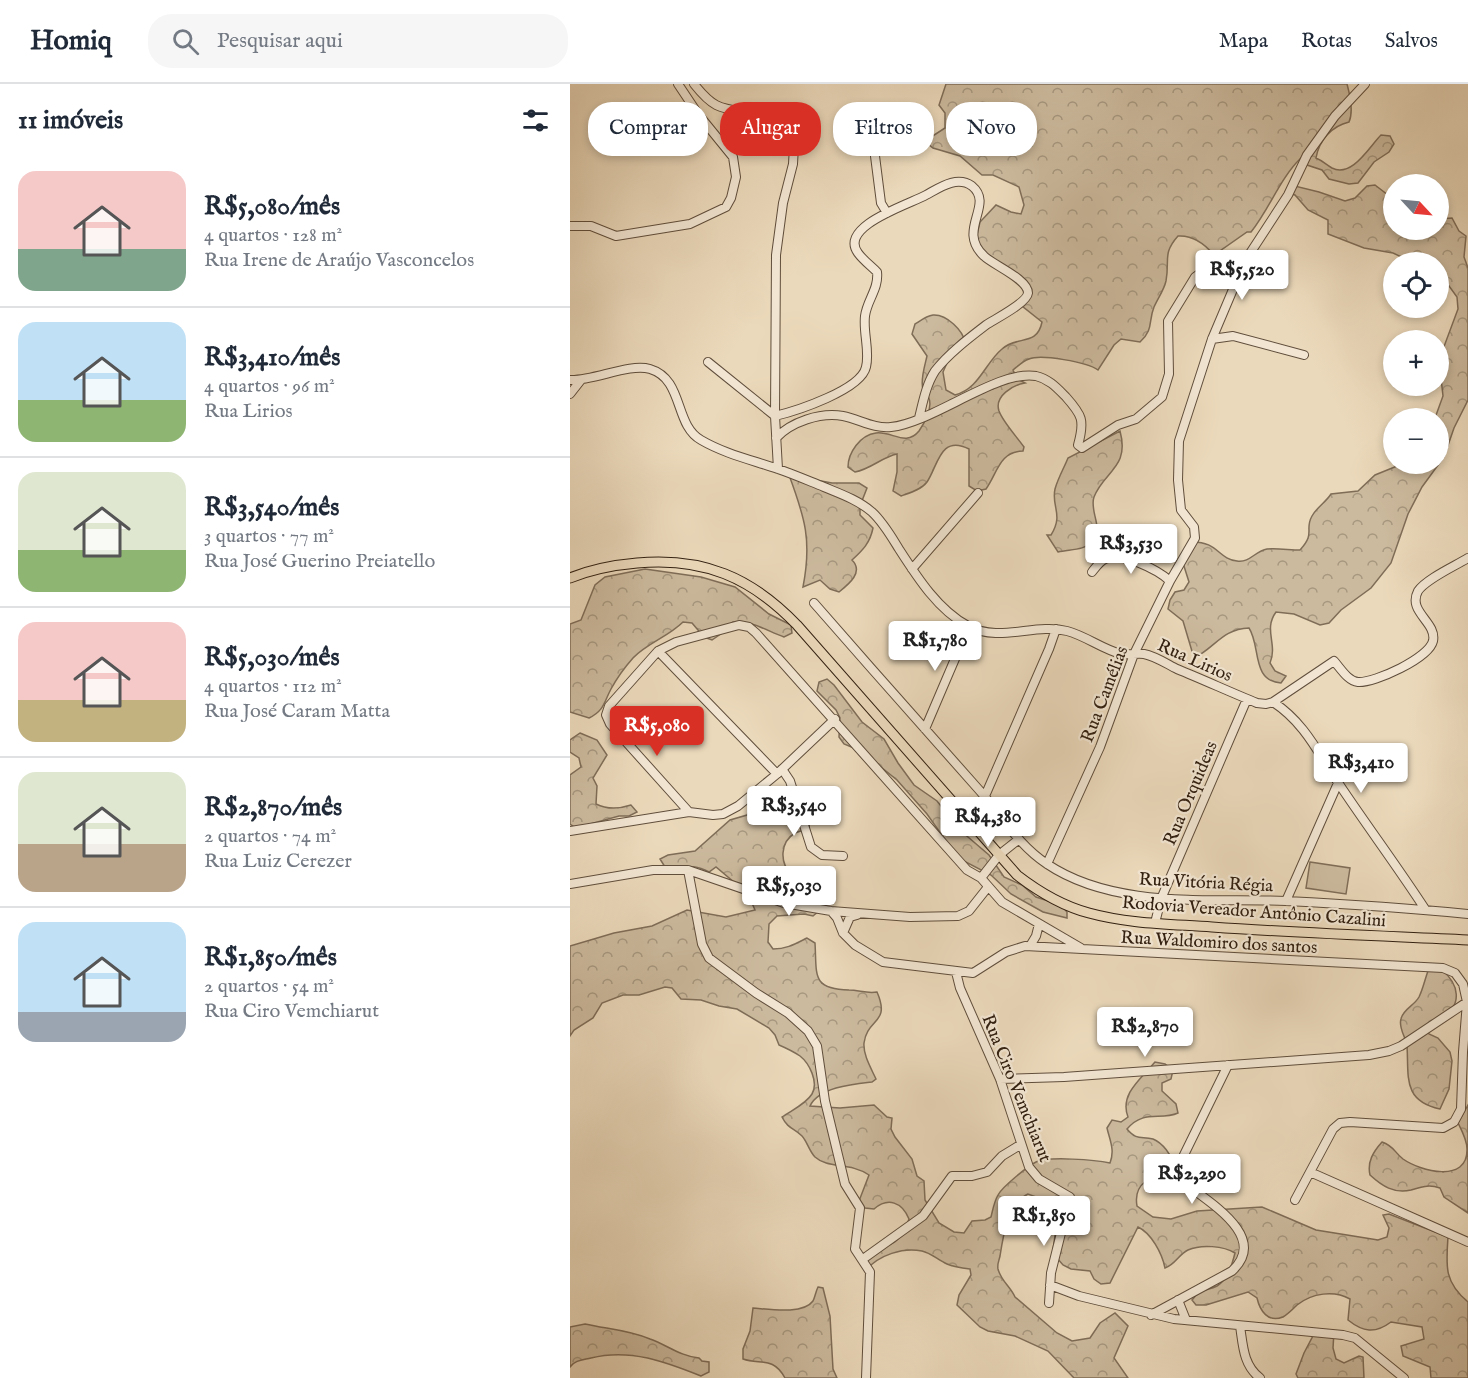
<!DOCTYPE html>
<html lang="pt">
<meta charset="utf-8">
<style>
body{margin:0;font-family:"IM FELL English",serif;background:#f6f6f7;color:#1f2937;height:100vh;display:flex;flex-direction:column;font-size:22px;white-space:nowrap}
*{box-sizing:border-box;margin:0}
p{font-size:20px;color:#747a83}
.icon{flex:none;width:33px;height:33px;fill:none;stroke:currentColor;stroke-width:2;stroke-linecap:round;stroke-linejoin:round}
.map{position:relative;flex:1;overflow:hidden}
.details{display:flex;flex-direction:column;background:#fff;width:570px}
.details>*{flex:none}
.banner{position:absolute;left:18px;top:18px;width:570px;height:54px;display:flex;gap:12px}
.needle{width:39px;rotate:116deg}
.fabs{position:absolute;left:813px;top:90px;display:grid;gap:12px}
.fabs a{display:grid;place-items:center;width:66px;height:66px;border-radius:50%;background:#fff;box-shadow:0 3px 9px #0003;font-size:30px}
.price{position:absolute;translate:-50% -51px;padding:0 14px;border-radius:6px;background:#fff;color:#222;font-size:20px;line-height:39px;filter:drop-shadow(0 2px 3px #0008)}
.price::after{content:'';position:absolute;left:50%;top:36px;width:18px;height:14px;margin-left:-9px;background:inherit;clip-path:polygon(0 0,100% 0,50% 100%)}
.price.active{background:#d93025;color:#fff}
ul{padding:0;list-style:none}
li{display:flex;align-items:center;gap:18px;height:150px;padding:0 18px}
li+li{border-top:2px solid #e0e1e3}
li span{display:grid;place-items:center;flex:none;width:168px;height:120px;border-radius:18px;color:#555}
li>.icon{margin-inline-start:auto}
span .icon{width:72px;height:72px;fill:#fffc;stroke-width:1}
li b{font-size:26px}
h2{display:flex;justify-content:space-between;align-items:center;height:72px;padding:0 18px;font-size:26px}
.pill{padding:0 21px;border-radius:24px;background:#fff;box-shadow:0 3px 9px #0003;font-size:21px;line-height:54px}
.pill.active{background:#d93025;color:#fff}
header{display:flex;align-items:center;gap:36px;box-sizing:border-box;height:84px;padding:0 30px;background:#fff;border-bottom:2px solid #e0e1e3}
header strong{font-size:28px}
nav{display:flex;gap:33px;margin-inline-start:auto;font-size:21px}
.search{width:420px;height:54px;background:#f6f6f7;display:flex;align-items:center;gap:15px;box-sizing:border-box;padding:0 21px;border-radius:24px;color:#747a83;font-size:22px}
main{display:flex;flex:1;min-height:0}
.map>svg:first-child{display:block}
.forest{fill:url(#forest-crowns);stroke:#7f6d58;stroke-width:1.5}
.pitch{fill:#ccba9e;stroke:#7f6d58;stroke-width:1.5}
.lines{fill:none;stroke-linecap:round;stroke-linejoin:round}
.minor-casing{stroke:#604e3c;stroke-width:10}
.major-casing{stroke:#322011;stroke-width:11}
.minor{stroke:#f2e6d3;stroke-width:8}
.major{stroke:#ebd9bb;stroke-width:9}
.labels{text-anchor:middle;stroke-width:4.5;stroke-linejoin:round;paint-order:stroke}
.street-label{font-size:18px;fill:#322011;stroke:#f2e6d3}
</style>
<header>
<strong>Homiq</strong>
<div class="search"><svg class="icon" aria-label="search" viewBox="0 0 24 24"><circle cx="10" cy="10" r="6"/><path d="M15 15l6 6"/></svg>Pesquisar aqui</div>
<nav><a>Mapa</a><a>Rotas</a><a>Salvos</a></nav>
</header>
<main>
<section class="details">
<h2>11 imóveis<svg class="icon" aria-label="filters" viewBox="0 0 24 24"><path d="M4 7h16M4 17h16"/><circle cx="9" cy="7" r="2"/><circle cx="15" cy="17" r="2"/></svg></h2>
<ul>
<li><span style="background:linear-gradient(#f6c9c9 65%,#7fa58c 0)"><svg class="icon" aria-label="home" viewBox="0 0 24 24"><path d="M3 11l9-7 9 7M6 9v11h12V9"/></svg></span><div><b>R$5,080/mês</b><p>4 quartos · 128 m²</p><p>Rua Irene de Araújo Vasconcelos</p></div></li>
<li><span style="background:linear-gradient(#bfe0f5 65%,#8fb573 0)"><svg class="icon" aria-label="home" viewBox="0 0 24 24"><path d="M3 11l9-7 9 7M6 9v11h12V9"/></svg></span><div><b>R$3,410/mês</b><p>4 quartos · 96 m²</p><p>Rua Lirios</p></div></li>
<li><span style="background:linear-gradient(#dfe7d0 65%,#8fb573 0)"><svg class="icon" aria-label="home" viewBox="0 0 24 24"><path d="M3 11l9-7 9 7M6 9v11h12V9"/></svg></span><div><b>R$3,540/mês</b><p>3 quartos · 77 m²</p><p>Rua José Guerino Preiatello</p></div></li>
<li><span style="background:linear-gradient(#f6c9c9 65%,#c2b280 0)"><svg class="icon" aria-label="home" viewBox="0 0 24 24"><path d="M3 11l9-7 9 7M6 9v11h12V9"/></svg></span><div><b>R$5,030/mês</b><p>4 quartos · 112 m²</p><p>Rua José Caram Matta</p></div></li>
<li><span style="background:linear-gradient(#dfe7d0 60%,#b9a48a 0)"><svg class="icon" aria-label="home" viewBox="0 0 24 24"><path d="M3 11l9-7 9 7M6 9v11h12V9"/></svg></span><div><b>R$2,870/mês</b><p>2 quartos · 74 m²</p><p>Rua Luiz Cerezer</p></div></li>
<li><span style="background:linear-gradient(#bfe0f5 75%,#9aa5b1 0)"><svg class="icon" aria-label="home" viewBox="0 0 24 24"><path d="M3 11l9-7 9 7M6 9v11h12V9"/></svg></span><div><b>R$1,850/mês</b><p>2 quartos · 54 m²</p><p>Rua Ciro Vemchiarut</p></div></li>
</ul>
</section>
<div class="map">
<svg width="898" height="1294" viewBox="0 0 898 1294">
<defs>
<pattern id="forest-crowns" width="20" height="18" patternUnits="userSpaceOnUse" patternTransform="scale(1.5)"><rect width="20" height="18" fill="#ccba9e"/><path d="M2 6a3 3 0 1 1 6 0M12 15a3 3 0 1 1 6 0" fill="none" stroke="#a6977f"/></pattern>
</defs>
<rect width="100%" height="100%" fill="#ebd9bb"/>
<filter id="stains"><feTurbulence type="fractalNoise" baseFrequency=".00333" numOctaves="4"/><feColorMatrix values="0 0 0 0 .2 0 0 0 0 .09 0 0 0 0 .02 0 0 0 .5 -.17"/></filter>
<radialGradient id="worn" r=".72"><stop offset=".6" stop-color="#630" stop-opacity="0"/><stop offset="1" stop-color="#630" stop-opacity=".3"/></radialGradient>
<path class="forest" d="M376 0H777C780 11 784 27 779 38 762 42 749 56 746 74 753 77 755 80 762 84 782 94 799 63 811 51L820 52 824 60 819 68 804 78 788 99 779 100 759 95 752 86 737 81 731 74C710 94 700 124 681 148H677L644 171C634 159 623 151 608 152 592 170 600 176 596 197 594 206 588 214 584 223 578 238 584 245 570 258L551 255 544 261 528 286C517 278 471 270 459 275 453 277 448 282 443 286L447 295 455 299C443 301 424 312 429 327 433 338 447 353 454 363L453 367C429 368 428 388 416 405L407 407 399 402V365C370 350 368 382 357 398 351 406 339 409 331 412L323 407 327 388V370C312 373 301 385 285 388L278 383C278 369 290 351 306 349 322 347 336 363 349 347 355 338 364 323 358 312 357 310 354 308 353 305 350 296 355 281 357 272L342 250 345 240C350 237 356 232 363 231 377 230 393 247 395 258L377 279 373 288 376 306 385 311C409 305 415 279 432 265 447 251 467 263 472 238L452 222C465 198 426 184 414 168 411 164 409 159 406 155L410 138 426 121 441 128 451 130 454 121 449 103 423 91H412L390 72 363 64 358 60V55L375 44V29L369 21Z
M805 101 823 115 824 146H868L869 135 882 134 889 147 896 152 894 173 898 184V316L884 344 874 373 852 403 838 430 821 479 801 504 771 526 759 539 750 541 724 530 706 528C693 546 708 560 700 579L705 587 716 592 711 599C681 597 691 562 679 544 652 545 645 564 624 574L613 537 598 525 600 516 605 508 614 506 619 498 613 479 621 458C648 457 648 475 667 477 680 479 685 467 697 465 707 464 720 466 730 466 746 449 734 446 742 432 747 423 756 418 761 410L788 407 805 391 832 380H868V334H865L873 312 869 276 888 225 887 213 874 195 869 192 868 178H842L823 169 794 164 758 150V136L738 126 725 111 721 110 725 102 749 108 775 117 785 114 797 102Z
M550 347C560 384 534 387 524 413 519 427 534 444 523 457 514 467 500 465 488 468L477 451H481C494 430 481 423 485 405 488 394 494 384 498 374Z
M219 391 262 399H289L297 404 290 422V431L303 444C300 459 293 466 282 476 294 488 279 500 269 508L260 505 250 496 233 503C242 457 235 434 219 391Z
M75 485 131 493 165 503 199 530 221 541 222 549 214 553C197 547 181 536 163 538L158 545 142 556 134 553 122 539 113 538C98 553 77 559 63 574 55 583 47 594 41 605 34 618 34 627 19 634L0 628V540L11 536 25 501 35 493Z
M257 595 264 601 292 638 314 655 328 679 344 701 367 717 391 747 419 771 434 793 452 801 466 813 491 821 497 828V834L473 828 441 810 421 791 388 774 357 730 327 696 291 667 274 660 269 653 270 634 266 626 247 607 249 598Z
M10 649 27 656 37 671 23 694 27 702 26 720C38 726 49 725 61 721L67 728 59 732H49L6 744 0 740V691L11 683 9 674 0 668V656Z
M213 705C238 705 241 723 239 745 235 746 229 747 225 749 210 758 209 779 222 791 225 794 231 795 234 799 241 806 237 810 248 818L250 826 243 832 234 830 207 832 199 840 198 858 203 865C217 865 225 860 237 854L245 859C247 891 241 905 279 906 289 906 297 910 307 908 321 940 297 934 294 959 293 971 301 984 306 995L302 998C284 1000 249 1003 240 1022L270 1024 304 1021 317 1033 322 1034 321 1045 325 1053 342 1075 347 1092 354 1097 355 1116 369 1139 384 1148 394 1149 402 1137 415 1136 421 1133C423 1125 424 1118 428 1111 432 1103 458 1082 466 1078 478 1072 526 1076 540 1079 545 1066 540 1057 537 1044L542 1036 551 1038 558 1033C549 1010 572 994 585 978L595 980 603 986 601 995 592 999V1007L606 1020 608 1029C590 1037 574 1025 557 1045 567 1057 571 1052 583 1055 593 1059 601 1071 605 1081L602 1090C581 1091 563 1099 567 1122L583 1133 601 1135 627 1127 692 1123 746 1146 808 1156 817 1153 819 1144 813 1131 819 1130 878 1153C876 1182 874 1198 898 1218V1294H861L860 1283 833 1272 831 1262 854 1255 852 1243 821 1238C805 1250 793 1248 778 1236L780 1215C764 1206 742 1209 727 1221 723 1225 718 1230 713 1233 698 1239 690 1227 687 1214L678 1208 636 1221H626L622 1216C629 1205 637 1207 647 1202 658 1195 662 1181 665 1169 654 1162 631 1160 618 1166 609 1170 605 1181 595 1184 592 1169 581 1149 568 1143L540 1199 531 1200 524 1195 520 1187 501 1185 493 1181 487 1174 483 1166 488 1129 474 1116 458 1110C438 1120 433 1152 430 1172 429 1177 427 1180 428 1185 431 1197 440 1202 445 1213L487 1249 502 1257 520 1254 530 1239 545 1229 558 1242 544 1274 558 1294H504L478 1267 445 1252 418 1247 410 1243 387 1221 389 1211 401 1191 400 1185C392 1184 384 1183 377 1180 368 1176 361 1169 352 1167 333 1163 309 1171 296 1186L300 1167C322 1162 332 1158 339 1135 332 1118 318 1113 304 1125L295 1124 289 1117 299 1091C280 1078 258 1085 245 1073 239 1067 238 1059 232 1052 224 1044 218 1045 212 1033 222 1026 236 1020 242 1010 249 998 239 979 230 972 224 968 216 964 209 961L205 951 199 944 167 925 149 922 131 916 111 915 102 904 95 903 69 911H53L32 919 23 934 4 946 0 952V862L44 849 82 842 117 826 156 833 185 826 178 810 146 783 139 788C118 777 113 787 95 783L90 775 98 771 125 767 160 736 177 731 187 715 196 710Z
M872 886C889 900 893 921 872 933 866 937 861 937 855 942L859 950 868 954 880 968 882 977 879 1005 870 1025C832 1017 839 992 837 962 836 953 828 944 831 935 833 925 844 922 849 913 853 905 855 895 858 887Z
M898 1021V1129L874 1113 870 1104C858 1100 852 1103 841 1106 824 1110 812 1102 800 1091 797 1078 803 1068 812 1058 824 1062 824 1068 833 1075 850 1087 898 1100 897 1065 897 1056 892 1047 888 1039Z
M248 1203 253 1204 260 1232 263 1285 267 1294H215C203 1272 190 1281 173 1275V1265L180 1247 183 1224C198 1225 233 1231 243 1217 245 1213 246 1207 248 1203Z
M15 1240C37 1245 59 1246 80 1255 97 1261 110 1272 129 1274L132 1277 139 1278V1288L131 1292C96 1278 60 1264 21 1274 13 1276 5 1276 0 1283V1243Z
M764 1248 763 1264 766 1275 774 1279 789 1272 793 1273 794 1294H728L726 1290 734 1269 744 1250Z"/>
<path class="pitch" d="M740 778 780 784 776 810 736 804Z"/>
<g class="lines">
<defs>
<path id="minor" d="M124 0C143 24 149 24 179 29L183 40 210 50 224 62 223 80 213 119 206 171 205 332 208 385
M305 72 311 119 317 129
M0 142H21L46 152 120 140 156 123 161 114 166 93 163 73 128 30 108 0
M642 255 663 252 734 271
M138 278 205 332C226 327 291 306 296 283 300 267 293 249 295 232 297 216 309 205 307 188 301 182 293 176 288 169 268 142 340 120 356 111 369 104 387 91 402 102 425 121 386 146 414 172 423 181 458 195 458 209 457 219 425 235 416 241 399 254 378 270 365 287 356 301 353 318 349 334
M0 296C24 297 59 279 80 285 114 295 104 341 131 356 155 370 182 376 208 385 223 390 239 397 254 403 271 410 288 416 302 428 313 438 321 452 329 465 347 493 368 526 398 542 430 559 464 539 497 547 516 552 532 565 551 570 558 571 567 569 574 570 585 572 597 580 607 585 634 596 660 608 687 619L696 620 703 618 764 577C771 585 778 597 788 598 805 599 859 574 863 557 867 538 837 528 848 507 856 495 885 482 898 474
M0 310 11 296
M206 354C221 338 250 328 273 332 289 335 304 345 321 343 362 339 429 285 466 292 479 295 487 304 496 313 512 331 515 336 508 361L512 364 548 341 566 335 592 313 599 290 598 237 625 193 639 183 660 176 675 177
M342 485 408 409
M522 488C526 483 529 478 535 475 551 467 588 486 600 497
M244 519C299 582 354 644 410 707 432 732 448 761 477 780 544 825 639 814 716 817 777 820 838 824 898 830
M88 567 207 690
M703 618C735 639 748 669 769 700 797 742 827 782 855 825
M355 645 399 542
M212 685 220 697 241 763 252 771 273 772
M415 712 479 565 486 545
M119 728 40 640 36 631 39 622 88 567 106 558 169 541 179 543 186 549 397 786 411 794 432 818 511 864
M0 747 119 728 143 731 153 730 168 722 207 690 265 635
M477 780 530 663 564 570 600 497 625 454 624 443 611 426 608 396 609 357 642 255 675 177 718 111 737 71 765 32 795 0
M118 786 132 860 139 874 186 909 218 929 238 947 247 962 255 1017 275 1100 290 1124 285 1165 300 1188 296 1294
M411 794 429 771 448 756
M0 800 83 786H118L214 819 261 827 340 833 388 832 399 827 418 803
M716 817 768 699
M261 827 267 834 273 849 285 861 313 878 403 889 436 868 455 862 873 884 885 889 893 900 897 918 893 968 891 1025 884 1038 873 1044 780 1038 770 1039 763 1045 725 1116
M585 839 591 815 677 615
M273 849 280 833 287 831
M460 862 466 852 469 840
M386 888 390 904 430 995 459 1083 469 1095 500 1113 481 1189 479 1219
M430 995 494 993 799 971 819 967 831 962 897 918
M740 1088 898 1158
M293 1175 353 1132 382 1092H402L417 1088 432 1072 450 1061
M480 1201 509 1212 604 1235 773 1251 785 1254 834 1294
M608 1216 616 1236
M581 1231 662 1187C699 1153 640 1119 616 1100L612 1094 610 1085 612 1075 658 981
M670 1242C673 1261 673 1281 690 1294"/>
<path id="major" d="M0 494C22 485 44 481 67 479 133 473 181 493 227 541L447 791C469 808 493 822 519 829 559 840 601 840 642 843 727 849 813 852 898 856"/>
</defs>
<use href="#minor" class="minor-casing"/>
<use href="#major" class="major-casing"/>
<use href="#minor" class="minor"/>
<use href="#major" class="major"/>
</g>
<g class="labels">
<g class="street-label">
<text transform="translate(625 576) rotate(24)" y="6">Rua Lirios</text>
<text transform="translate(534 610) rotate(-69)" y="6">Rua Camélias</text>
<text transform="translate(620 709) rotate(-67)" y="6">Rua Orquideas</text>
<text transform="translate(636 798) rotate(3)" y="6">Rua Vitória Régia</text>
<text transform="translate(684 827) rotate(4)" y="6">Rodovia Vereador Antônio Cazalini</text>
<text transform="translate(649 858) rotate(3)" y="6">Rua Waldomiro dos santos</text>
<text transform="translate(447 1004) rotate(68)" y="6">Rua Ciro Vemchiarut</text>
</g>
</g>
<rect width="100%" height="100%" filter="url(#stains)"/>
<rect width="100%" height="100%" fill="url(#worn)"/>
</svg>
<div class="fabs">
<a><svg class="needle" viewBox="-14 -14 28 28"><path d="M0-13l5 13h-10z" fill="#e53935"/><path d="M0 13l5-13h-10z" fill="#747a83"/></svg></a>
<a><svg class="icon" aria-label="locate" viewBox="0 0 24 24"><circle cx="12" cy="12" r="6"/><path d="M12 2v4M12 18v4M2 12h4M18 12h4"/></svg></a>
<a>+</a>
<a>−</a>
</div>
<b class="price" style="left:672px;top:217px">R$5,520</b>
<b class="price" style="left:561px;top:491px">R$3,530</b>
<b class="price" style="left:365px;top:588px">R$1,780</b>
<b class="price active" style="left:87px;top:673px">R$5,080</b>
<b class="price" style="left:791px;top:710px">R$3,410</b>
<b class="price" style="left:224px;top:753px">R$3,540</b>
<b class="price" style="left:418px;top:764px">R$4,380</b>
<b class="price" style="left:219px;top:833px">R$5,030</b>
<b class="price" style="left:575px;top:974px">R$2,870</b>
<b class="price" style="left:622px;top:1121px">R$2,290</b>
<b class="price" style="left:474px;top:1163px">R$1,850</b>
<div class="banner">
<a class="pill">Comprar</a>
<a class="pill active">Alugar</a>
<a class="pill">Filtros</a>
<a class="pill">Novo</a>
</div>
</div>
</main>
